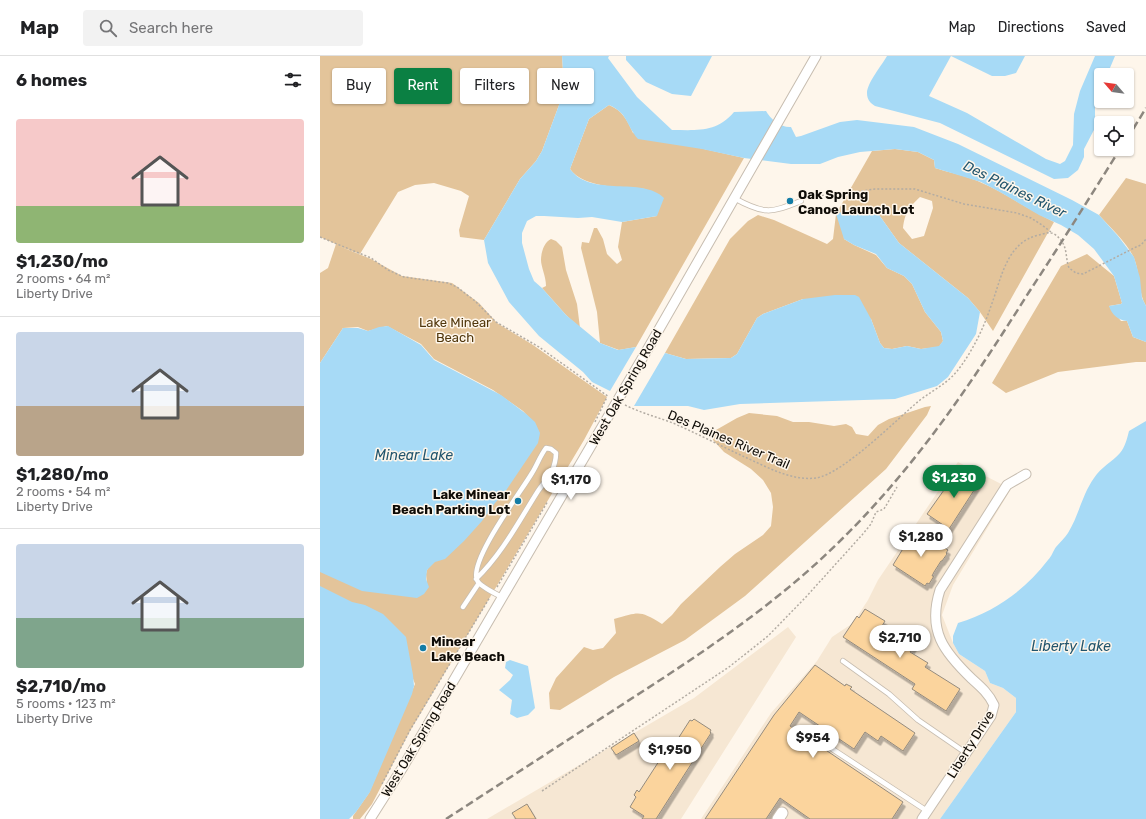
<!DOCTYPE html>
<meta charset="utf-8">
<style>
body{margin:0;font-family:Rubik,sans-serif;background:#f2f2f2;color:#202124;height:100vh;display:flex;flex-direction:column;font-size:15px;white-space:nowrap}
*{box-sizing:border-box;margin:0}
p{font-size:13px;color:#757577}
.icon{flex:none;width:22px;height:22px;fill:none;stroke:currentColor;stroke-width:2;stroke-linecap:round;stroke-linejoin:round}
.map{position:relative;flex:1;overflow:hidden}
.drawer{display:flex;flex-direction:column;background:#fff;width:320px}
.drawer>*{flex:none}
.banner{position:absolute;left:12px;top:12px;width:380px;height:36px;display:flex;gap:8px}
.needle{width:26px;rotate:298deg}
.buttons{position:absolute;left:774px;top:12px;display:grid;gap:8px}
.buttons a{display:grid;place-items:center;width:40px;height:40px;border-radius:4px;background:#fff;box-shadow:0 1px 3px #0004;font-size:20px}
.price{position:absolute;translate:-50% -34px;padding:0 9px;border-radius:14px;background:#fff;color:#222;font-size:13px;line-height:26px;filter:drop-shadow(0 1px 2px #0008)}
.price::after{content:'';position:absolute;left:50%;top:24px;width:12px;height:9px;margin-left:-6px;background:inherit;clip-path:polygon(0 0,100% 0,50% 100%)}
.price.current{background:#0b8043;color:#fff}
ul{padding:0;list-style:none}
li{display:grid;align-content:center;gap:8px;height:212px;padding:0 16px}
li+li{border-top:1px solid #e0e0e0}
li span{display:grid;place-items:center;height:124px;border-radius:4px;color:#555}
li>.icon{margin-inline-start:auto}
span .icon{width:72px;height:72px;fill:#fffc;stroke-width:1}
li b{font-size:17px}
h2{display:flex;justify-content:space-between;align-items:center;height:48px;padding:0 16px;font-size:17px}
.chip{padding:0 14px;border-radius:4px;background:#fff;box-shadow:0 1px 3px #0004;font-size:14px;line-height:36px}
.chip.current{background:#0b8043;color:#fff}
header{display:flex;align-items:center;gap:24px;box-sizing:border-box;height:56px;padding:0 20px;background:#fff;border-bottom:1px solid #e0e0e0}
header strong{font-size:19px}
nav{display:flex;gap:22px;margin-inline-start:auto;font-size:14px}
.search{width:280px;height:36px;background:#f2f2f2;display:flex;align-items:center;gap:10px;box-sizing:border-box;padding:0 14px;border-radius:4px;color:#757577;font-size:15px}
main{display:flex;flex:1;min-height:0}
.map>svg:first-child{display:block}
.built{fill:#f6e7d3}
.green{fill:#e3c49a;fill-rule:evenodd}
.water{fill:#a7daf6}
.building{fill:#fbd49d;stroke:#948b7e;filter:url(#shadow)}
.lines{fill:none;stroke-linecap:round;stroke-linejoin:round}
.service-casing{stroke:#c7bdb0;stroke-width:6}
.minor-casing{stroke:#c7bdb0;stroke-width:11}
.tertiary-casing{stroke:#c7bdb0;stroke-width:13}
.path{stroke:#b3aca3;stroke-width:1.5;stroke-dasharray:2 2;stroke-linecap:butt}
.service{stroke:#fff;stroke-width:4.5}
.minor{stroke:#fff;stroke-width:9}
.tertiary{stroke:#fff;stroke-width:11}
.rail{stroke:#8d877f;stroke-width:2.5;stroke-dasharray:8 4;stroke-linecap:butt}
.poi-dot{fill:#137ca6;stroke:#fef6eb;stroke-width:1.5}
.labels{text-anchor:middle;stroke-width:3;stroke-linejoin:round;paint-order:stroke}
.poi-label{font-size:13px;font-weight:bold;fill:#0f0c07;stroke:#fef6eb;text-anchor:start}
.park-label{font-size:13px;fill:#52380d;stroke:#fef6eb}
.street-label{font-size:13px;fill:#0f0c07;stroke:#fef6eb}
.water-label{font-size:14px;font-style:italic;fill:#22556d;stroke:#fef6eb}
</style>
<header>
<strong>Map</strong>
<div class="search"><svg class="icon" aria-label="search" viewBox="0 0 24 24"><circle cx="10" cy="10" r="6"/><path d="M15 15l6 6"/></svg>Search here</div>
<nav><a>Map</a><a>Directions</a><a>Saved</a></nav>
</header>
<main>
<section class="drawer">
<h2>6 homes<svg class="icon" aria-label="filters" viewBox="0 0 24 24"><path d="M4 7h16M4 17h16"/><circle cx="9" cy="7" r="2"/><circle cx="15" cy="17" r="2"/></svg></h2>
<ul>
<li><span style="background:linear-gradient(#f6c9c9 70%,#8fb573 0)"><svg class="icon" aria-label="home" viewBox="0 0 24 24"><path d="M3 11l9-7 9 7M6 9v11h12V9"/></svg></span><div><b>$1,230/mo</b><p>2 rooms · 64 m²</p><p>Liberty Drive</p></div></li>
<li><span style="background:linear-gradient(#c9d6e8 60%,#b9a48a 0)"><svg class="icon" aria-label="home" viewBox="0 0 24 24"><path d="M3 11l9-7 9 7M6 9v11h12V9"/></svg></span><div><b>$1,280/mo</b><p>2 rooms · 54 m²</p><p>Liberty Drive</p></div></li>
<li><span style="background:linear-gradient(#c9d6e8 60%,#7fa58c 0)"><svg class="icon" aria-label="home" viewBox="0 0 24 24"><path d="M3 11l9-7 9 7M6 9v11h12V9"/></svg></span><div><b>$2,710/mo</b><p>5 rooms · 123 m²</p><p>Liberty Drive</p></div></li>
</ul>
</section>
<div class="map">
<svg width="826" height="763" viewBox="0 0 826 763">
<defs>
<filter id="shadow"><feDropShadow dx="2.5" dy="4.5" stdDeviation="0" flood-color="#0004"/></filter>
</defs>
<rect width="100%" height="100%" fill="#fef6eb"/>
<path class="built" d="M638 406 691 433 633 529 622 559 633 587 639 598 665 615 670 627 683 632 696 642V656L620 763H381L451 657 497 605 512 581 533 567 548 544 558 524Z
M468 571 476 581 361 763H167L374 642Z"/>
<path class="green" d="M0 0H242L243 15 239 49 222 95 216 105 200 123 164 184 140 181 139 174 149 140 141 135 114 127 95 129 78 136 40 198 19 190 51 203 82 220 132 227 159 247 177 267 213 289 287 341 264 384 90 675 52 748 40 763H33V760L49 737 95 628 83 597 0 536V515L107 528 106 518 108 511 214 367 203 355 173 334 114 303 101 288 67 270 48 275 38 271 23 272 0 307V217L8 212 16 188 0 181Z
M289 49C303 55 307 64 313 77L424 102 316 291 299 294 280 287 277 256 261 192 262 186 269 187 274 172H277L283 183 287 198 297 208 302 204 298 191 302 166 337 160 326 133C304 131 264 133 250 113L269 63Z
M575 93 598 96 614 104 615 112C630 117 648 120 662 127 687 138 709 154 734 166L673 275 660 256 648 242 579 187 557 156 539 155 522 156 524 183 534 189 556 199 567 212 584 220 592 228 605 256 621 276 623 285 619 291 601 293 587 290 572 293 564 292 560 287 551 263 483 243 443 258 437 262 417 298 411 302 366 303 345 297 410 183 428 165 438 159 454 164 507 188 513 183 516 158 552 95ZM600 141 612 145 613 152 604 180 592 183 583 172C585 157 588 152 600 141Z
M806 122 826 128V250C818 237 820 217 814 202 808 188 789 170 779 159Z
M231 183 236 185 242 191 246 214 257 248 260 272 246 259 222 232 226 230C226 220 221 211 221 204 221 197 224 186 231 183Z
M767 198 794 220 802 247 801 248 789 250 801 265H807L813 281 826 286V306H816L738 316 686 337 672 327 741 210Z
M611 350 607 359 566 413 425 540 365 584 294 621 240 654 230 653 229 637 236 622 264 591 273 594 283 592 296 577 294 563C320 556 319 554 342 568L352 559 361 548 400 511 415 498 443 479 451 470 453 451 451 437 443 424 431 413 404 396 393 384 396 374 417 362 429 357 457 360 473 366H489L514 370 526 368 532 371 536 378 548 380 558 369 569 363 605 351Z"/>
<path class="water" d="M242 0H289L288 2 317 41 352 74C377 74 396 77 414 56L446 55C450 63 462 72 471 71L476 81 481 80 520 66 537 64 594 71 638 88 752 144 779 159 798 180 814 201 820 222 822 242 826 250V286L813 281 807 265C798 264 792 259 789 250L801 248 802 247 794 220 774 193 758 179 741 169 719 159 680 136 661 126 615 112 614 104 598 96 575 93 540 96 518 101 500 108H471L424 102 382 93 318 83C306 69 308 57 289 49L269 63 250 113C271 142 323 120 344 142L337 160 302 166 272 161 258 162 224 160H216L207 165 202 177V187L209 213 214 225 222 232 246 259 280 287 298 294 316 291 290 335 272 326 263 316 219 280 189 246 168 207 164 184 200 123 216 105 222 95 239 49 243 15Z
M306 0H392L371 40 352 38 326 26 306 4Z
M567 0H631L609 40 647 57 726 103 740 108 745 105 753 89 754 58 760 35 775 0H795L787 19H781V32L775 46V72L764 93V101L758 114 748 122 734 123 620 67 555 50C550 47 547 43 547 37 547 27 562 9 567 0Z
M631 0H705L696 17 685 20H672Z
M539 155 557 156 579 187 648 242 660 256 656 278 628 321 617 330 575 343 420 348 384 354 368 350H314L345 297 366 303 411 302 417 298 437 262 443 258 483 243 515 239H535L539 241 551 263 560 287 564 292 572 293 587 290 601 293 619 290 623 285 621 276 605 256 592 228 584 220 567 212 556 198 534 189 524 183 516 158 522 156Z
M68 270 101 289 114 304 181 339 205 357 215 366 220 377 218 387 185 436 175 447 162 465 144 485 125 503 115 506 107 514 106 523 109 531 104 538 97 542 42 535 0 516V307L23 272H38L48 275 59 271Z
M826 365V763H620L696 656V642L683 632 670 627 665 615 639 598 633 587V580L638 567C676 555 704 535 728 504 732 500 733 495 736 491 740 486 745 482 748 477 759 459 762 439 774 422 781 411 792 406 800 397 805 391 807 383 809 375Z
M0 530 32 546 45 549 63 558 86 581 93 619 94 630 92 638 50 736 36 756 29 763H0Z
M190 604 208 610 215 652 208 659 197 662 190 658 192 644 179 634 190 624 193 619 185 612 186 606Z"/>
<path class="building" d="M641 413 660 425 629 473 607 458 624 434Z
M595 473 628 494 626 497 627 498 622 505H621L614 516 612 520H614L609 528 607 527 605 530 573 509Z
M545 553 565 565 559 575 580 589 584 584 594 590 590 596 608 607 605 611 640 633 626 655 592 633 595 628 523 581 537 560 539 562Z
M495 609 525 630 526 628 532 631 530 633 595 677 583 695 561 680 558 685 545 676 534 693 479 656 470 670 583 746 572 763H490L460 742 446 763H385L454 659Z
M374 663 391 674 390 676 391 677 336 763H322L324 760 310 751 316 741 314 739 317 734 319 736 341 702 342 703 352 688 354 689 370 664 372 665Z
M314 677 319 685 296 699 291 692Z
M207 748 216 763H196L192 757Z"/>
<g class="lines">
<defs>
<path id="service" d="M414 142C445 159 450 157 481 145
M156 523C182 498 199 465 218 435 222 429 227 424 231 418 234 411 236 404 236 397L231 393 226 392C220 400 217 409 212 417 201 436 149 504 157 524 159 530 176 538 182 541
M143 551 159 527
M523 605 569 638 598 664 646 697
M494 681 607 755"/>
<path id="minor" d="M50 763 83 711 330 289 496 0
M602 763 671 660 674 649C669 638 661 631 652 623 624 596 607 575 620 534L687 429 706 418"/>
<path id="tertiary" d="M458 763 462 757"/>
</defs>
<use href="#service" class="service-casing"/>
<use href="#minor" class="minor-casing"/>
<use href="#tertiary" class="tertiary-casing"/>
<path class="path" d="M486 142 493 140 522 138 555 133H595L644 148 697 157 711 162 722 169 731 176
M0 181 51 202 68 214 84 221 128 227 137 231 155 245 176 266 219 291 289 341
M305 349C321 357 337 361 353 367 378 378 403 391 427 402 449 412 472 425 496 422 523 418 577 363 600 344 616 332 629 327 641 310 654 292 664 271 671 250 681 224 686 186 719 179 723 178 728 176 731 177 734 177 737 180 739 182 748 191 745 201 749 212L756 217 763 218 816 191 821 189 826 183
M275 366 287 341
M177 531 228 445
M62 728 90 674 170 541
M222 735 409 611 448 580 485 542 542 479 551 468 556 456 564 453 577 431"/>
<use href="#service" class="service"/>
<use href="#minor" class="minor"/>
<use href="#tertiary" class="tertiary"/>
<path class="rail" d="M807 83 826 52
M126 763C183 726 240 689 297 652 376 601 455 550 522 483 597 409 653 325 709 236 740 189 770 141 800 93"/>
</g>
<g class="poi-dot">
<circle cx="470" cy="145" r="4"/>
<circle cx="198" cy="445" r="4"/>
<circle cx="103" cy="592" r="4"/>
</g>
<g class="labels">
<g class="poi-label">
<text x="478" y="143">Oak Spring<tspan x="478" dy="15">Canoe Launch Lot</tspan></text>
<text x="190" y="443" text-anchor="end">Lake Minear<tspan x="190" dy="15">Beach Parking Lot</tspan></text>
<text x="111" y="590">Minear<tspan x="111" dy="15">Lake Beach</tspan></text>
</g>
<g class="park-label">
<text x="135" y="271">Lake Minear<tspan x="135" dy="15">Beach</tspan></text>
</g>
<g class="street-label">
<text transform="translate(305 331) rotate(-60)" y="5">West Oak Spring Road</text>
<text transform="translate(409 383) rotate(23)" y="5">Des Plaines River Trail</text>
<text transform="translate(98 683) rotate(-59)" y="5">West Oak Spring Road</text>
<text transform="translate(650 688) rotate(-58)" y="5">Liberty Drive</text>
</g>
<g class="water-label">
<text transform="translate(695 133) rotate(26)" y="5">Des Plaines River</text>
<text x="94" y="404">Minear Lake</text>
<text x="751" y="595">Liberty Lake</text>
</g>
</g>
</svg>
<div class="buttons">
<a><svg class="needle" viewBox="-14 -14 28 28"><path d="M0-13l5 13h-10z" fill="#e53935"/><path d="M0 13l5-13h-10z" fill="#757577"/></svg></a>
<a><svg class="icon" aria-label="locate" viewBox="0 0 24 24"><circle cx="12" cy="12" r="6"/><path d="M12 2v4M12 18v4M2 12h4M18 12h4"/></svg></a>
</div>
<b class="price current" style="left:634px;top:443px">$1,230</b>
<b class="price" style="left:251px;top:445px">$1,170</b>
<b class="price" style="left:601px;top:502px">$1,280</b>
<b class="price" style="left:580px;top:603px">$2,710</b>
<b class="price" style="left:493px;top:703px">$954</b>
<b class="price" style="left:350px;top:715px">$1,950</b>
<div class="banner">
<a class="chip">Buy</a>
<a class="chip current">Rent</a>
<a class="chip">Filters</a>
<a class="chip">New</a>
</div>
</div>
</main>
